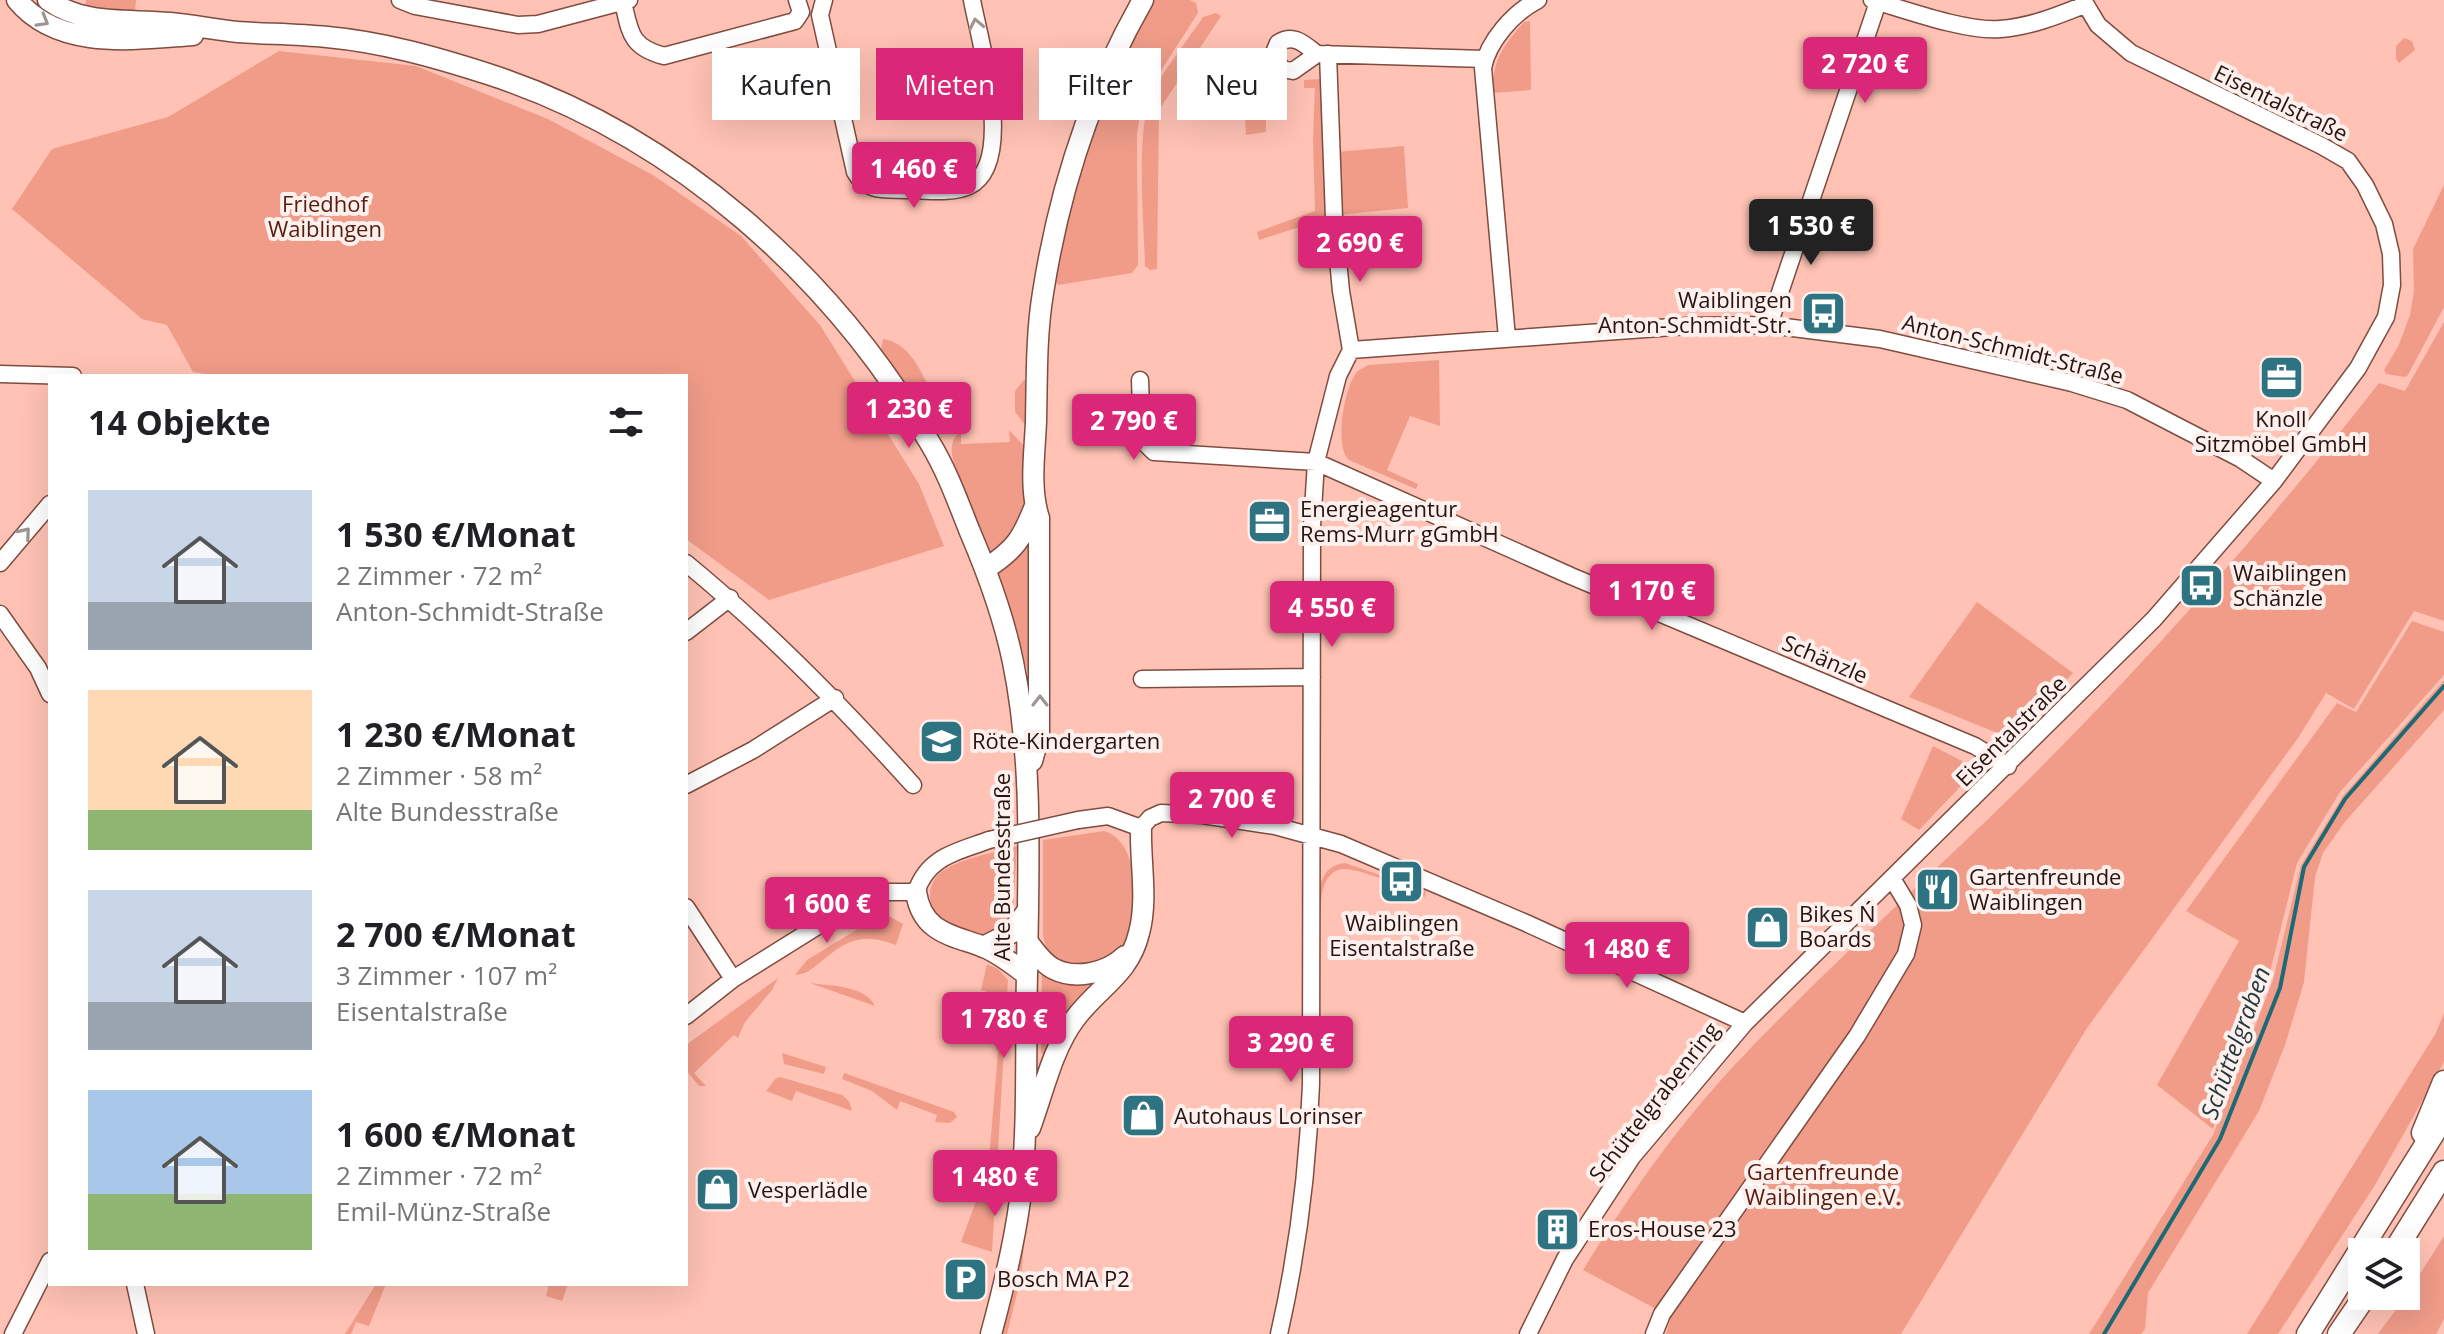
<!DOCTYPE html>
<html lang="de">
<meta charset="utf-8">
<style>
body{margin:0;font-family:"Open Sans",sans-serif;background:#f6f6f6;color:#202124;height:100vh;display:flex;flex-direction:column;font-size:30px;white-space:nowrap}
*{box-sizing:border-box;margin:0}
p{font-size:26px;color:#757577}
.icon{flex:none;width:44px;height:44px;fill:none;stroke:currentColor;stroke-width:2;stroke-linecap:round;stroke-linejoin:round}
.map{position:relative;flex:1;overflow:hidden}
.side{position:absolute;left:48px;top:374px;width:640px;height:912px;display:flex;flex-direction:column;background:#fff;border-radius:0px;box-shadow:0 8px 32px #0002}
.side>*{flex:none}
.top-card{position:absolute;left:712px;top:48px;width:760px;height:72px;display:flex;gap:16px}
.controls{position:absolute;left:2348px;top:1238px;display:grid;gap:16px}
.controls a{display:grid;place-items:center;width:72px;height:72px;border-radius:0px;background:#fff;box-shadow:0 8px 32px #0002;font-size:40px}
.price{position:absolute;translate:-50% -68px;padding:0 18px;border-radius:8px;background:#db2777;color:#fff;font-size:26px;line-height:52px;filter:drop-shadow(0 2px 4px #0008)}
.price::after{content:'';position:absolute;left:50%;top:48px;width:24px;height:18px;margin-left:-12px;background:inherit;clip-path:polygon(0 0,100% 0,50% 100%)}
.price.active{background:#222;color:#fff}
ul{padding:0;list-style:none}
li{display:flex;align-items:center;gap:24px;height:200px;padding:0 40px}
li span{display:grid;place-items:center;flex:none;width:224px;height:160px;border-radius:0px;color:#555}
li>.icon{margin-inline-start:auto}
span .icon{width:96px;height:96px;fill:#fffc;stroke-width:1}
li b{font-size:34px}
h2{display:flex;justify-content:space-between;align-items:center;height:96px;padding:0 40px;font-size:34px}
.pill{padding:0 28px;border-radius:0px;background:#fff;box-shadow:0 8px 32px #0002;font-size:28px;line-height:72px}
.pill.active{background:#db2777;color:#fff}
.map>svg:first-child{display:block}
.green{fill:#f09c89}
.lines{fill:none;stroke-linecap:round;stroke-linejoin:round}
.stream{stroke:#1e6976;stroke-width:4}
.minor-casing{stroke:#7f4c40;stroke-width:19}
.major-casing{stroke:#7f4c40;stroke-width:23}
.highway-casing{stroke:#7f4c40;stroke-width:25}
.minor{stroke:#fff;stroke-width:16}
.major{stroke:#fff;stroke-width:20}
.highway{stroke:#fff;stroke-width:22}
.minor-bridge-casing{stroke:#7f4c40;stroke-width:19;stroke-linecap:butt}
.minor-bridge{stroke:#fff;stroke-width:16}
.oneway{stroke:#9e9593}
.labels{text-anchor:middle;stroke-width:8;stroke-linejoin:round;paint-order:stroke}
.street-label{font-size:22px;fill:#28130f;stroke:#fdf0ed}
.park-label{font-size:22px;fill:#581c0f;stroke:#fdf0ed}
.poi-label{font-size:22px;fill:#28130f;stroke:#fdf0ed;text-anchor:start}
.water-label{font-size:24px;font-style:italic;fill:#223a3f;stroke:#fdf0ed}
</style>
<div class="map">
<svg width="2444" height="1334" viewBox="0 0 2444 1334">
<rect width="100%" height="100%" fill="#ffc2b4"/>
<path class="green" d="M86 0H136L135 12 85 6Z
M1153 0H1190L1196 3 1198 13 1142 100 1137 134 1138 265 1132 273 1058 285 1054 279C1065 226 1076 173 1095 123 1111 81 1131 39 1153 0Z
M1216 13 1221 16 1159 110 1157 269 1150 270 1145 266C1144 224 1135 129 1152 94 1163 70 1188 40 1203 17Z
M1530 21 1531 90 1493 93C1492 60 1503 46 1524 22Z
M2404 38 2412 41 2415 50 2399 63 2396 59V46Z
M279 51 416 66 548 119 653 175 741 236 820 325 919 484 944 546 769 600 686 539V376H218L193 372 167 325 142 319 12 209 52 149 168 117Z
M1322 79 1326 229 1318 232 1315 222 1259 240 1257 232 1315 211 1313 139 1315 88H1304V80Z
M1266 115V132L1246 135 1245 116Z
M1404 146 1408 208 1337 215V152Z
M2444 185V307L2408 375 2405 377 2386 374 2384 370 2398 347 2410 315 2414 291 2413 249Z
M2444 322V621L2414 611 2354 709 2326 693 2298 738 2087 1028 1901 1334H1666L1671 1317 1583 1270C1626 1200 1673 1132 1729 1071 1822 971 1926 881 2023 785 2150 659 2269 524 2379 383L2405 391Z
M883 339C917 343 933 396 940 424L938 427 884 359 881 349Z
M1439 360 1440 426 1410 416 1387 470 1418 484 1416 489 1349 460C1334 447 1344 387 1357 372 1360 369 1365 367 1368 365Z
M1024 380 1027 381 1026 426 1015 412V391Z
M1009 430 1024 446 1027 453 1024 510 1015 538 989 556C978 528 956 483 952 454 951 445 953 437 961 431V444L1010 442Z
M1033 532 1032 689 1016 627 998 575 1001 567Z
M1977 602 2073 673 2021 731 2002 735 1909 697Z
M2412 621 2444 632V675L2340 792 2297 863 2270 972 2213 1129 2157 1085 2239 941 2186 911 2337 703 2356 712Z
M2444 680V710L2344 823 2323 853 2315 877 2304 982 2285 1045 2259 1111 2148 1293 2145 1329 2141 1334H2089L2213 1135 2273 980 2301 865 2343 796Z
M1933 746 1962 761 1966 776 1960 787 1919 830 1901 819Z
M1104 831C1135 839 1138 893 1135 920 1133 930 1127 940 1123 949L1089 967 1055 962 1047 952 1043 936V840Z
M1017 846 1013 911 1007 925 982 937C970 933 957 929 946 923 926 911 924 883 944 870 965 857 994 853 1017 846Z
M1345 863 1426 891 1425 897C1408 890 1353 864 1338 870 1323 876 1321 895 1321 909H1316C1319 888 1320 866 1345 863Z
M884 913 903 924 896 945C860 932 847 940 818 964 811 970 806 974 795 975L807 960Z
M987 964 998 969 1008 980 992 1252 961 1242 986 1174 990 1148 998 1052 987 1030 989 1021 982 1018 990 993 981 990Z
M1042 971 1100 977 1048 1058 1041 1053Z
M778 978 772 990 745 1022 738 1038 734 1035 694 1073 706 1086H699L686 1070V1045Z
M810 983C830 986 865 985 875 1006Z
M2444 1013V1062L2375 1185 2278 1334H2247L2436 1033Z
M782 1053 826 1067 824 1074 784 1064Z
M844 1073 954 1112 957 1117 950 1123 935 1122 937 1115 900 1101 897 1110 872 1091 842 1079Z
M780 1077 842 1095 849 1101 852 1111 796 1091 792 1101 766 1091 775 1079Z
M2444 1236V1319L2436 1334H2378L2406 1296Z
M1024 1245 1021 1277 1007 1334H1002Z
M376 1284H386L369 1326 356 1322 351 1334H345Z
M549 1284H568L562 1301 546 1296Z"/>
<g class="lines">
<path class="stream" d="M2104 1334 2220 1139 2280 988 2304 867 2345 799 2444 686"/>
<defs>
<path id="minor" d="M400 0 415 6 518 25 538 24 629 0
M824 0 820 15 855 172C867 193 886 189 908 190 926 190 952 194 969 186 1017 163 979 39 972 0
M1872 0C1906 10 1967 32 2000 29 2029 27 2057 16 2084 5
M623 2C630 32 630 47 664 56L795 21 801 12 797 0
M1317 54 1293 71 1282 69 1273 55 1278 43C1294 33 1304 44 1317 54L1485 59
M1769 325 1878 2
M1507 338 1483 68C1488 41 1514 12 1538 0
M1351 350 1687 326 1769 325 1880 339 2072 383 2127 400 2241 459 2274 481
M0 374 73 376
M1140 380 1142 435 1143 441 1154 452 1316 462 1571 576 1975 746 2008 766
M0 563 50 504
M686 563C769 631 842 706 913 785
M0 614 38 668 50 694
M686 632 730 598
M1142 679 1312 677
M686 785 753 750 835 698
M1078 820 1108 816 1141 828 1150 818 1161 813 1202 815 1275 826 1341 844 1526 923 1745 1023 2154 619 2274 481 2358 368 2386 317 2392 285 2391 254 2384 224 2365 185 2348 161 2322 146 2131 53 2098 25 2083 0
M686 907 733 979
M686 1016 733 979 853 904 887 892H916C928 856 957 852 989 840
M135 1284 146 1334
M13 1334 50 1261
M1279 1334C1298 1251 1308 1169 1311 1084L1312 526 1316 462 1338 376 1351 350 1341 291 1334 218 1328 54
M1528 1334 1565 1259 1632 1157 1745 1023
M1654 1334 1662 1314 1857 1036 1906 954 1913 925 1908 905 1893 880"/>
<path id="major" d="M17 0C59 51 135 39 193 35
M48 0C84 26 128 19 170 23 193 25 216 30 238 32 268 34 297 34 327 37 382 42 435 57 488 74 674 134 833 276 930 443 947 471 958 502 970 532 988 574 1004 618 1013 662 1034 765 1028 871 1027 975 1025 1050 1029 1126 1020 1200 1014 1245 1003 1290 991 1334
M985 569C1015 550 1022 539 1035 506
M1032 761 1039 736V518C1029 488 1035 451 1036 421 1037 378 1036 335 1043 293 1059 190 1091 91 1143 0
M916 892C922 933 952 935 984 947 1000 954 1013 964 1027 975
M1027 941C1035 951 1042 963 1054 969 1076 980 1107 973 1125 956
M983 947 1011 933 1028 910
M1030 1128C1043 1093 1052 1050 1074 1020 1098 987 1129 975 1139 933 1148 900 1140 862 1141 828"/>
<path id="highway" d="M2423 1133 2444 1082
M2394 1252 2444 1172
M2308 1334 2444 1116
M2339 1334 2365 1296"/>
</defs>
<use href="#minor" class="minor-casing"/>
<use href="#major" class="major-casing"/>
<use href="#highway" class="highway-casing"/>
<use href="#minor" class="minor"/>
<use href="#major" class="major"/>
<use href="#highway" class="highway"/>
<defs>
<path id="minor-bridge" d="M989 840 1078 820"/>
</defs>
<use href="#minor-bridge" class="minor-bridge-casing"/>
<use href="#minor-bridge" class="minor-bridge"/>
</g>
<defs><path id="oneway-chevron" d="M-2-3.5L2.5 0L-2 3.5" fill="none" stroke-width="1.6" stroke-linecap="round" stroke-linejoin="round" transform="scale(2)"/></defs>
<g class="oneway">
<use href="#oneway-chevron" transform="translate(43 21) rotate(30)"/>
<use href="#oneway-chevron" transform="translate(976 24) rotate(-102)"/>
<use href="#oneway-chevron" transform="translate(25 533) rotate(-50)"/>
<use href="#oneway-chevron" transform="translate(1040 701) rotate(-90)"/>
</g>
<defs>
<symbol id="bus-square" viewBox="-11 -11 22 22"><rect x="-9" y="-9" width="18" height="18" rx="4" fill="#2d7381" stroke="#fdf0ed"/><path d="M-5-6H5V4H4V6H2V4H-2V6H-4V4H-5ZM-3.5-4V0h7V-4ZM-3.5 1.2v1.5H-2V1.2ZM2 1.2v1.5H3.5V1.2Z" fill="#fff"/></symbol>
<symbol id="office-square" viewBox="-11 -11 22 22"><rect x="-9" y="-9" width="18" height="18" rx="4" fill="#2d7381" stroke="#fdf0ed"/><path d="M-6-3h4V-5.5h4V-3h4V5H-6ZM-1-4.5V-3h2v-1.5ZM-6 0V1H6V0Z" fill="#fff"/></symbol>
<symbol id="school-square" viewBox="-11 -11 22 22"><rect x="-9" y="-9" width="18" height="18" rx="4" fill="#2d7381" stroke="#fdf0ed"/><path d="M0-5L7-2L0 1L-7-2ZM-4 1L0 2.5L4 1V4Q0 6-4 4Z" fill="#fff"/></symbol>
<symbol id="restaurant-square" viewBox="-11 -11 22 22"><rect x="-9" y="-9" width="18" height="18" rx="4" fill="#2d7381" stroke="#fdf0ed"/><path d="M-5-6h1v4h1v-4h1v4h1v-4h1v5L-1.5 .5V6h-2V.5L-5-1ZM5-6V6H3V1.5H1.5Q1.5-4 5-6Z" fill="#fff"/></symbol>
<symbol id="shop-square" viewBox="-11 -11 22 22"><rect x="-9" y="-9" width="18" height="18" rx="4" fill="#2d7381" stroke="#fdf0ed"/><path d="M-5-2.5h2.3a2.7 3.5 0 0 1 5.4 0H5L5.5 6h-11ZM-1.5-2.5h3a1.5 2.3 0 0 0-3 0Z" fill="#fff"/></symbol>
<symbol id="building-square" viewBox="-11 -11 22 22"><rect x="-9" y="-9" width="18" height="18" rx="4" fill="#2d7381" stroke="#fdf0ed"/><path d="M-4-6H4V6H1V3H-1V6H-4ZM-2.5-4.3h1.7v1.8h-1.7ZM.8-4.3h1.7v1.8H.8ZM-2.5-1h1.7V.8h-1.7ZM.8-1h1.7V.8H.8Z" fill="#fff"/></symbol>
<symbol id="parking-square" viewBox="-11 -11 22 22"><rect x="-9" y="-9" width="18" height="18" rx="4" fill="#2d7381" stroke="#fdf0ed"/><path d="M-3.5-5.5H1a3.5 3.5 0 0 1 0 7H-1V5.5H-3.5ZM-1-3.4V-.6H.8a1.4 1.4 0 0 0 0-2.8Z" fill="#fff"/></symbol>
</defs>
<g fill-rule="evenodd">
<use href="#bus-square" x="1798" y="288" width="51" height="51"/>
<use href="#office-square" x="2256" y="352" width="51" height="51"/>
<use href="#office-square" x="1244" y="496" width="51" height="51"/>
<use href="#bus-square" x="2176" y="560" width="51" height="51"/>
<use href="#school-square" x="916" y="716" width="51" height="51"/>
<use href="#bus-square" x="1376" y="856" width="51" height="51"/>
<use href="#restaurant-square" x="1912" y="864" width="51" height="51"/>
<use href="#shop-square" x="1742" y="902" width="51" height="51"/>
<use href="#shop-square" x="1118" y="1090" width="51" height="51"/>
<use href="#shop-square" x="692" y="1164" width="51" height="51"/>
<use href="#building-square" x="1532" y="1204" width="51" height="51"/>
<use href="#parking-square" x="940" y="1254" width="51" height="51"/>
</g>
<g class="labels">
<g class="street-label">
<text transform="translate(2281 103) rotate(26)" y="8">Eisentalstraße</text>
<text transform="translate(2013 349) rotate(14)" y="8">Anton-Schmidt-Straße</text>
<text transform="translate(1825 659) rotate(23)" y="8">Schänzle</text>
<text transform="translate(2011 731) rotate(-45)" y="8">Eisentalstraße</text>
<text transform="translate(1002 867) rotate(-90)" y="8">Alte Bundesstraße</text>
<text transform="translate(1654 1102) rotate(-52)" y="8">Schüttelgrabenring</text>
</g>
<g class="park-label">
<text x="325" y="212">Friedhof<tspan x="325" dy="25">Waiblingen</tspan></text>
<text x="1823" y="1180">Gartenfreunde<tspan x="1823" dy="25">Waiblingen e.V.</tspan></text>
</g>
<g class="poi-label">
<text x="1792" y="308" text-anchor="end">Waiblingen<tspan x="1792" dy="25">Anton-Schmidt-Str.</tspan></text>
<text x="2281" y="427" text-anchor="middle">Knoll<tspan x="2281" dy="25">Sitzmöbel GmbH</tspan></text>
<text x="1300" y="517">Energieagentur<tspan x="1300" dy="25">Rems-Murr gGmbH</tspan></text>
<text x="2233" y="581">Waiblingen<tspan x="2233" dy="25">Schänzle</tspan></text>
<text x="972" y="749">Röte-Kindergarten</text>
<text x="1969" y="885">Gartenfreunde<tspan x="1969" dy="25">Waiblingen</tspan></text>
<text x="1799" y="922">Bikes Ń<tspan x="1799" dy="25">Boards</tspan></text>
<text x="1402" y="931" text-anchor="middle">Waiblingen<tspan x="1402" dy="25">Eisentalstraße</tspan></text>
<text x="1174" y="1124">Autohaus Lorinser</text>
<text x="748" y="1198">Vesperlädle</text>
<text x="1588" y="1237">Eros-House 23</text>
<text x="997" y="1287">Bosch MA P2</text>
</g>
<g class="water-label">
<text transform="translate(2236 1043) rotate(-70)" y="8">Schüttelgraben</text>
</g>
</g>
</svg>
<div class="controls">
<a><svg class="icon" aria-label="layers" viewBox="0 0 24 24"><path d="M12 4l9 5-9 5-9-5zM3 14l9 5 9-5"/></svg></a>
</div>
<b class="price" style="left:1865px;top:105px">2 720 €</b>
<b class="price" style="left:914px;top:210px">1 460 €</b>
<b class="price active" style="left:1811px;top:267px">1 530 €</b>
<b class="price" style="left:1360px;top:284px">2 690 €</b>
<b class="price" style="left:909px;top:450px">1 230 €</b>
<b class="price" style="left:1134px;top:462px">2 790 €</b>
<b class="price" style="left:1652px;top:632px">1 170 €</b>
<b class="price" style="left:1332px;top:649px">4 550 €</b>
<b class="price" style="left:1232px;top:840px">2 700 €</b>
<b class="price" style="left:827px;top:945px">1 600 €</b>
<b class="price" style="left:1627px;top:990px">1 480 €</b>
<b class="price" style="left:1004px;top:1060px">1 780 €</b>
<b class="price" style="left:1291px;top:1084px">3 290 €</b>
<b class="price" style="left:995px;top:1218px">1 480 €</b>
<div class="top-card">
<a class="pill">Kaufen</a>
<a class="pill active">Mieten</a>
<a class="pill">Filter</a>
<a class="pill">Neu</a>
</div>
<section class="side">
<h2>14 Objekte<svg class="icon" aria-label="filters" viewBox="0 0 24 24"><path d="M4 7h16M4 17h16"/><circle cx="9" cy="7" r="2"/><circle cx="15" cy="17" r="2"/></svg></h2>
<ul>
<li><span style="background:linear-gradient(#c9d6e8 70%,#9aa5b1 0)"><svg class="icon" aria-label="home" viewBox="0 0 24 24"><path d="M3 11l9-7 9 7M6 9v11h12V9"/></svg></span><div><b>1 530 €/Monat</b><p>2 Zimmer · 72 m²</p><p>Anton-Schmidt-Straße</p></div></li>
<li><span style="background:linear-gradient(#ffd9b3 75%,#8fb573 0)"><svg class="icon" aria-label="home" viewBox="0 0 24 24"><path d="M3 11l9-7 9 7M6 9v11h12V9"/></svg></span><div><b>1 230 €/Monat</b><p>2 Zimmer · 58 m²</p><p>Alte Bundesstraße</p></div></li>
<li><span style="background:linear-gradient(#c9d6e8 70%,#9aa5b1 0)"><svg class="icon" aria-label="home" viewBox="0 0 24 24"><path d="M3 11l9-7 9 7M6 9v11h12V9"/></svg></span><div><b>2 700 €/Monat</b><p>3 Zimmer · 107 m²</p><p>Eisentalstraße</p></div></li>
<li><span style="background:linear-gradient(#a9c7e8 65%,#8fb573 0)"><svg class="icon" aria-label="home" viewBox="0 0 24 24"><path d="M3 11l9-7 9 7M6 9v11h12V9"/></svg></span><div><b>1 600 €/Monat</b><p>2 Zimmer · 72 m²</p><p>Emil-Münz-Straße</p></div></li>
</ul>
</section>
</div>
